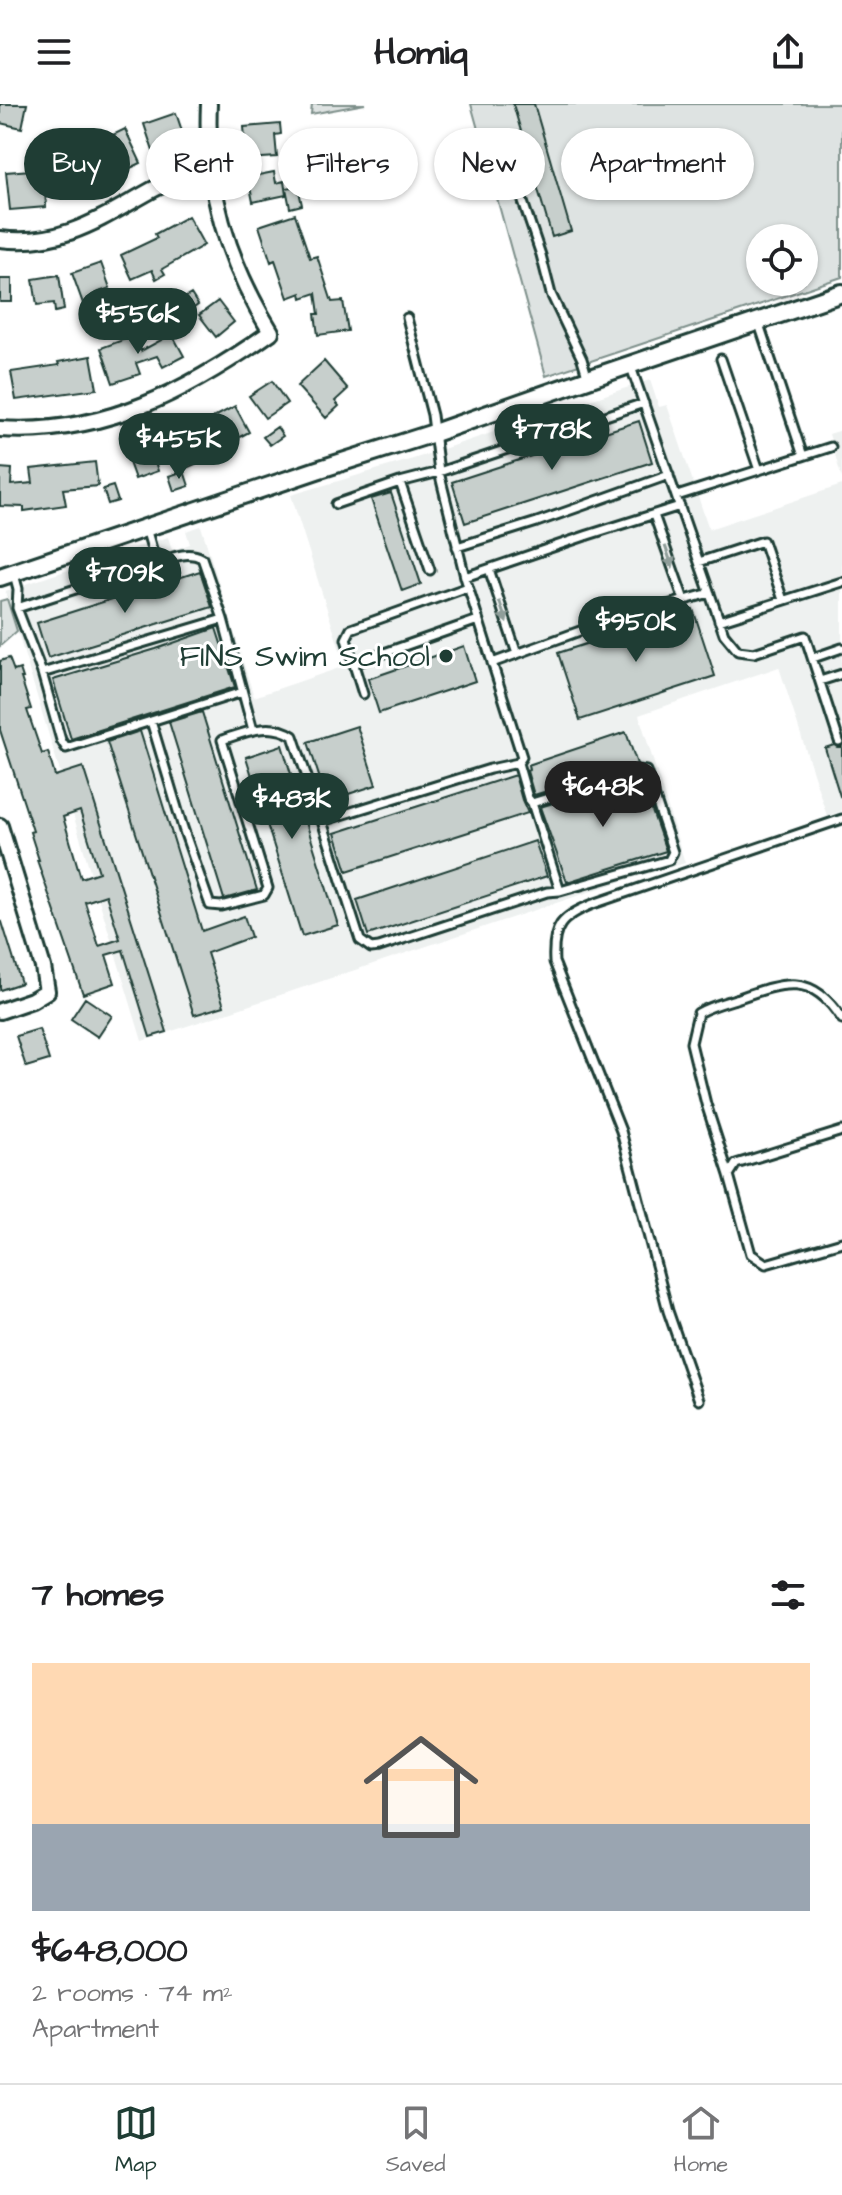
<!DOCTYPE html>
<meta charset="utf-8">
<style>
body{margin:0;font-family:"Architects Daughter",sans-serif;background:#f2f2f2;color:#202124;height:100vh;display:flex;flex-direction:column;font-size:30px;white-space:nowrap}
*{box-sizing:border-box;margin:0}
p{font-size:26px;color:#757577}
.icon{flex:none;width:44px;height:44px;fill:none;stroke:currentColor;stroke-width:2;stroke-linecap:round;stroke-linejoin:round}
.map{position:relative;height:1443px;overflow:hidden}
.sheet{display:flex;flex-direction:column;background:#fff;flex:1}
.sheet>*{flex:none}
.hud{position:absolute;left:24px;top:24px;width:794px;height:72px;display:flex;gap:16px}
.fabs{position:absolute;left:746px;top:120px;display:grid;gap:16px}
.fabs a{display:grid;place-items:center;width:72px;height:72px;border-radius:50%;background:#fff;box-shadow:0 2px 6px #0004;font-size:40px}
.price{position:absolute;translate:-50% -68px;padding:0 18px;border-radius:28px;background:#1f3d34;color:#fff;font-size:26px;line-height:52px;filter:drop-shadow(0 2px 4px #0008)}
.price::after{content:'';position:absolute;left:50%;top:48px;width:24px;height:18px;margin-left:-12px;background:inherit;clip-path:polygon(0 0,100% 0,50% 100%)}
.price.current{background:#222;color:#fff}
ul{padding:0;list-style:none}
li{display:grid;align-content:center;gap:16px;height:424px;padding:0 32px}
li span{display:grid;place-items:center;height:248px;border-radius:0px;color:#555}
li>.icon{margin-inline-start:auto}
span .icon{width:144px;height:144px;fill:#fffc;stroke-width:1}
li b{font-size:34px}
h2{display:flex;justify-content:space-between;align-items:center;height:96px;padding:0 32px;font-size:34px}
.chip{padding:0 28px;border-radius:36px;background:#fff;box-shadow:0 2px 6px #0004;font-size:28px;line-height:72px}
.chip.current{background:#1f3d34;color:#fff}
header{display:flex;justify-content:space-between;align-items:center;height:104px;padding:0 32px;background:#fff;font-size:36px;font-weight:800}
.tab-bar{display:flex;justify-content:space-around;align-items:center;height:112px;border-top:2px solid #e0e0e0;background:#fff;font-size:22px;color:#757577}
.tab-bar a{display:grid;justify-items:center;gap:4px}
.tab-bar .current{color:#1f3d34}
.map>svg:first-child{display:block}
.built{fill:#eef1f0}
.green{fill:#dee3e2;stroke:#7e908b;stroke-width:2;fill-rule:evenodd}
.building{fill:#c7cfcc;stroke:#1f3d34;stroke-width:2;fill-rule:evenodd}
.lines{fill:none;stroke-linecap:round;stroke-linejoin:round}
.service-casing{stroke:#1f3d34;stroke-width:13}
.minor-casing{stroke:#1f3d34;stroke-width:20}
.tertiary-casing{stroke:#1f3d34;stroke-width:22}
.service{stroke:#fff;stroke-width:7}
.minor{stroke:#fff;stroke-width:14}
.tertiary{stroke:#fff;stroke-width:16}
.oneway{fill:#8f9e9a}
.poi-dot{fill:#1f3d34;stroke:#fff;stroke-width:3}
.labels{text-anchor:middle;stroke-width:6;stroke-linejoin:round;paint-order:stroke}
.poi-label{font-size:30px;fill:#1f3d34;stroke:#fff;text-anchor:end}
</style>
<header><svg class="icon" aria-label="menu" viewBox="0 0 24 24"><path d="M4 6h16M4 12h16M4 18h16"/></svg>Homiq<svg class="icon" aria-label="share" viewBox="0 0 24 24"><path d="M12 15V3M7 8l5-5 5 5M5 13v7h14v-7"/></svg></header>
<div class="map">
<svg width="842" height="1443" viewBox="0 0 842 1443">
<rect width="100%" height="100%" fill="#fff"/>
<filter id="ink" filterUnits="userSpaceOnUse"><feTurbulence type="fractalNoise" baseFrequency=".0125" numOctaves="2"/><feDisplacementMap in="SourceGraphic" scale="16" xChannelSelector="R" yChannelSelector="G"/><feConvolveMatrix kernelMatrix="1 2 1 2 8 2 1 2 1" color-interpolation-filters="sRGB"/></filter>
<g filter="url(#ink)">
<path class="built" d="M650 276 659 303 667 301 709 425 842 381V707L827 712 779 563 639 611 685 759 622 777 142 937 5 487 168 433 172 446 190 440 186 427 201 422 254 593 345 562 291 391 413 355Z
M842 326V375L829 330Z"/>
<path class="green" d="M312 0H365L311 10Z
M471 0H842V173L546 272ZM760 134H804V178H760Z
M7 495 17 527 0 542V497Z"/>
<path class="building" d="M0 0H27L22 24 0 19Z
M513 0H534L571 127 552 133Z
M176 9 186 39 154 50 144 20Z
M280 20 281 30 275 31 277 53 247 55 244 23Z
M125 25 141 59 97 80 99 84 79 91 76 85 67 88 54 55 84 45Z
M44 65 46 103 10 106 6 68Z
M274 68 276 79 284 77 286 91 253 98 248 73Z
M298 82 302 101 290 104 286 84Z
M295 110 310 154 317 152 332 198 343 197 348 227 318 231 315 210H319L316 189 302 194 301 189 288 194 275 156 271 158 259 122Z
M188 112 204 141 162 165 165 170 156 175 152 166 132 175 121 151 157 134 155 130Z
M101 159 110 184 96 189 100 200 85 205 72 169Z
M59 171 64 206 55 208 54 199 37 201 33 175Z
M0 175H12V198H0Z
M191 190 198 201 168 223 161 213 180 200 178 198Z
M218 197 234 218 216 233 199 211Z
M172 230 184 252 163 263 157 252 136 259 140 270 113 279 101 244 136 231 141 247Z
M91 252 97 285 16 296 11 268 59 261 58 258Z
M324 257 348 285 335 297 339 302 326 314 297 282Z
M272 277 287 299 265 314 249 292Z
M235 302 249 328 230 338 233 344 184 365 171 336 204 321 203 319Z
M639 317 652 358 465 419 452 378Z
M277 323 283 332 270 341 263 333Z
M150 342 158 367 135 375 126 350Z
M95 358 98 382 63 385 66 401 24 407V403L0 402V364L12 365 11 381 33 379 31 365Z
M184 367 189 382 174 387 169 372Z
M113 382 118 397 108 400 103 385Z
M391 389 421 480 402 487 371 395Z
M200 467 212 503 48 554 37 519Z
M693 505 715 572 580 616 558 549Z
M216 524 235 583 71 635 53 576 156 545Z
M464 542 475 577 379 609 368 575Z
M9 554 14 567 20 565 23 574H21L31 605 27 606 42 650 48 648 55 672 83 663 167 928 150 933 123 846 106 851 115 879 83 890 37 756H39L30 728 33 727 0 626V557ZM80 707 99 768 81 774 63 713ZM106 791 120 835 99 842 85 798Z
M202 608 257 786 224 795 169 618Z
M357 622 376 681 327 697 308 638Z
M140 627 202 827 244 812 251 833 207 849 224 902 194 911 107 638Z
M626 628 637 660 534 691 527 667 529 666 528 661Z
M282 641 338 821 302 832 246 653Z
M834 641 837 643H842V691L840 692 825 644Z
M515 671 522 696 528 709 347 767 335 729Z
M640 673 666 747 567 778 540 703Z
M535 737 547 772 368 831 357 796Z
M2 818 21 879 0 886V819Z
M85 894 112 912 98 933 71 915Z
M39 925 49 956 26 963 16 932Z"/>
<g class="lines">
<defs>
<path id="service" d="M501 33 541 151 551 190 582 255 588 275
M407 214 432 311 439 368 465 473 588 431 680 402
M758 217 803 352
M721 255 759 366
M631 263 724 530 738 547 754 549 805 532 839 637
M400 378 430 466
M677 392 831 343
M336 400 400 378 439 368 644 299
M654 411 684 496
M457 443 537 418 669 371
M699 458 763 437 783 496
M156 459C171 454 187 446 202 454L223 515 253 626
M489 465 517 550
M14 470 18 485 17 504 42 569 61 636 66 644 151 617 183 724 210 801 221 802 264 791 268 784 222 636C246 628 270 617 293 632L322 717 490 665 518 659 522 653 465 473
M17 504 156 459 146 424
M719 517 842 478
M813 554 842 544
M492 559 599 520 710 489
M353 560 478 516
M42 569 223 515
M820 577 842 570
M363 590 346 535 351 525 468 483
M151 617 242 588
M532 699 560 787
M322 717 360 836 371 844 379 843 547 788 560 787 669 756 673 748 646 667 639 666 532 699 528 694 518 659
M842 1027 736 1060 729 1071 751 1150 766 1160 842 1138
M729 1071 706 1000 691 939 698 909C710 902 726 898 739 894 784 878 812 868 842 915
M699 1296 668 1207 621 1027 554 858C552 822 561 813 593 800L842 715"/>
<path id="minor" d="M0 135C62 143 101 114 152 86 171 76 191 70 211 64
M0 325C104 332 189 286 271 228 227 156 205 85 209 0
M0 722 43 863 47 887 32 896 0 907"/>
<path id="tertiary" d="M0 473 317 366 434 329 588 275 842 189"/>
</defs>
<use href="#service" class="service-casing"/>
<use href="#minor" class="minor-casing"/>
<use href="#tertiary" class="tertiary-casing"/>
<use href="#service" class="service"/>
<use href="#minor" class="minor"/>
<use href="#tertiary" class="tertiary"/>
</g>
<defs><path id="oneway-solid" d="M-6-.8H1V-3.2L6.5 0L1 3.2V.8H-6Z" transform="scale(2)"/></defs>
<g class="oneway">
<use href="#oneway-solid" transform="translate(669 453) rotate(71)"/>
<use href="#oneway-solid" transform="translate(503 508) rotate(72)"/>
</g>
</g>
<circle class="poi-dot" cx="446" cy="552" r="8"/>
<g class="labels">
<g class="poi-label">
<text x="430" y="562">FINS Swim School</text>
</g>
</g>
</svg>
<div class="fabs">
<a><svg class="icon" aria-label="locate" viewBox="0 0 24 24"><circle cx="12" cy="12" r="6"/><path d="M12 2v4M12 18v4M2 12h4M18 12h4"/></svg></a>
</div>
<b class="price" style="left:138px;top:252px">$556K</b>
<b class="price" style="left:552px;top:368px">$778K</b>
<b class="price" style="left:179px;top:377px">$455K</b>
<b class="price" style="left:125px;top:511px">$709K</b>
<b class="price" style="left:636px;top:560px">$950K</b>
<b class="price current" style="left:603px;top:725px">$648K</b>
<b class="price" style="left:292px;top:737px">$483K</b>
<div class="hud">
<a class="chip current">Buy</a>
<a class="chip">Rent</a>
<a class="chip">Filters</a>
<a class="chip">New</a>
<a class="chip">Apartment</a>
</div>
</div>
<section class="sheet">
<h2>7 homes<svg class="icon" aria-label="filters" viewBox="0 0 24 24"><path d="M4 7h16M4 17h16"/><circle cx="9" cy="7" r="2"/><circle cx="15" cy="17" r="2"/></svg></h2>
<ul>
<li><span style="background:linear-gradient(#ffd9b3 65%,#9aa5b1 0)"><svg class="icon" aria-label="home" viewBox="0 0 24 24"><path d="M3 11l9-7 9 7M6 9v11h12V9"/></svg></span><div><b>$648,000</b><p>2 rooms · 74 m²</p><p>Apartment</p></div></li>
</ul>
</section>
<nav class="tab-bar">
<a class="current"><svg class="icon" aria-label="map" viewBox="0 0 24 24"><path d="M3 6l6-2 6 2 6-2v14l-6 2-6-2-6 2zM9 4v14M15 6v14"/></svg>Map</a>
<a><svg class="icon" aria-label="saved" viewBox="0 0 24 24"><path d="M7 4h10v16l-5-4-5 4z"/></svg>Saved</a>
<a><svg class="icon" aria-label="home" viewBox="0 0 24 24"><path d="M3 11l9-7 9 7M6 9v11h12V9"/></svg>Home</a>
</nav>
